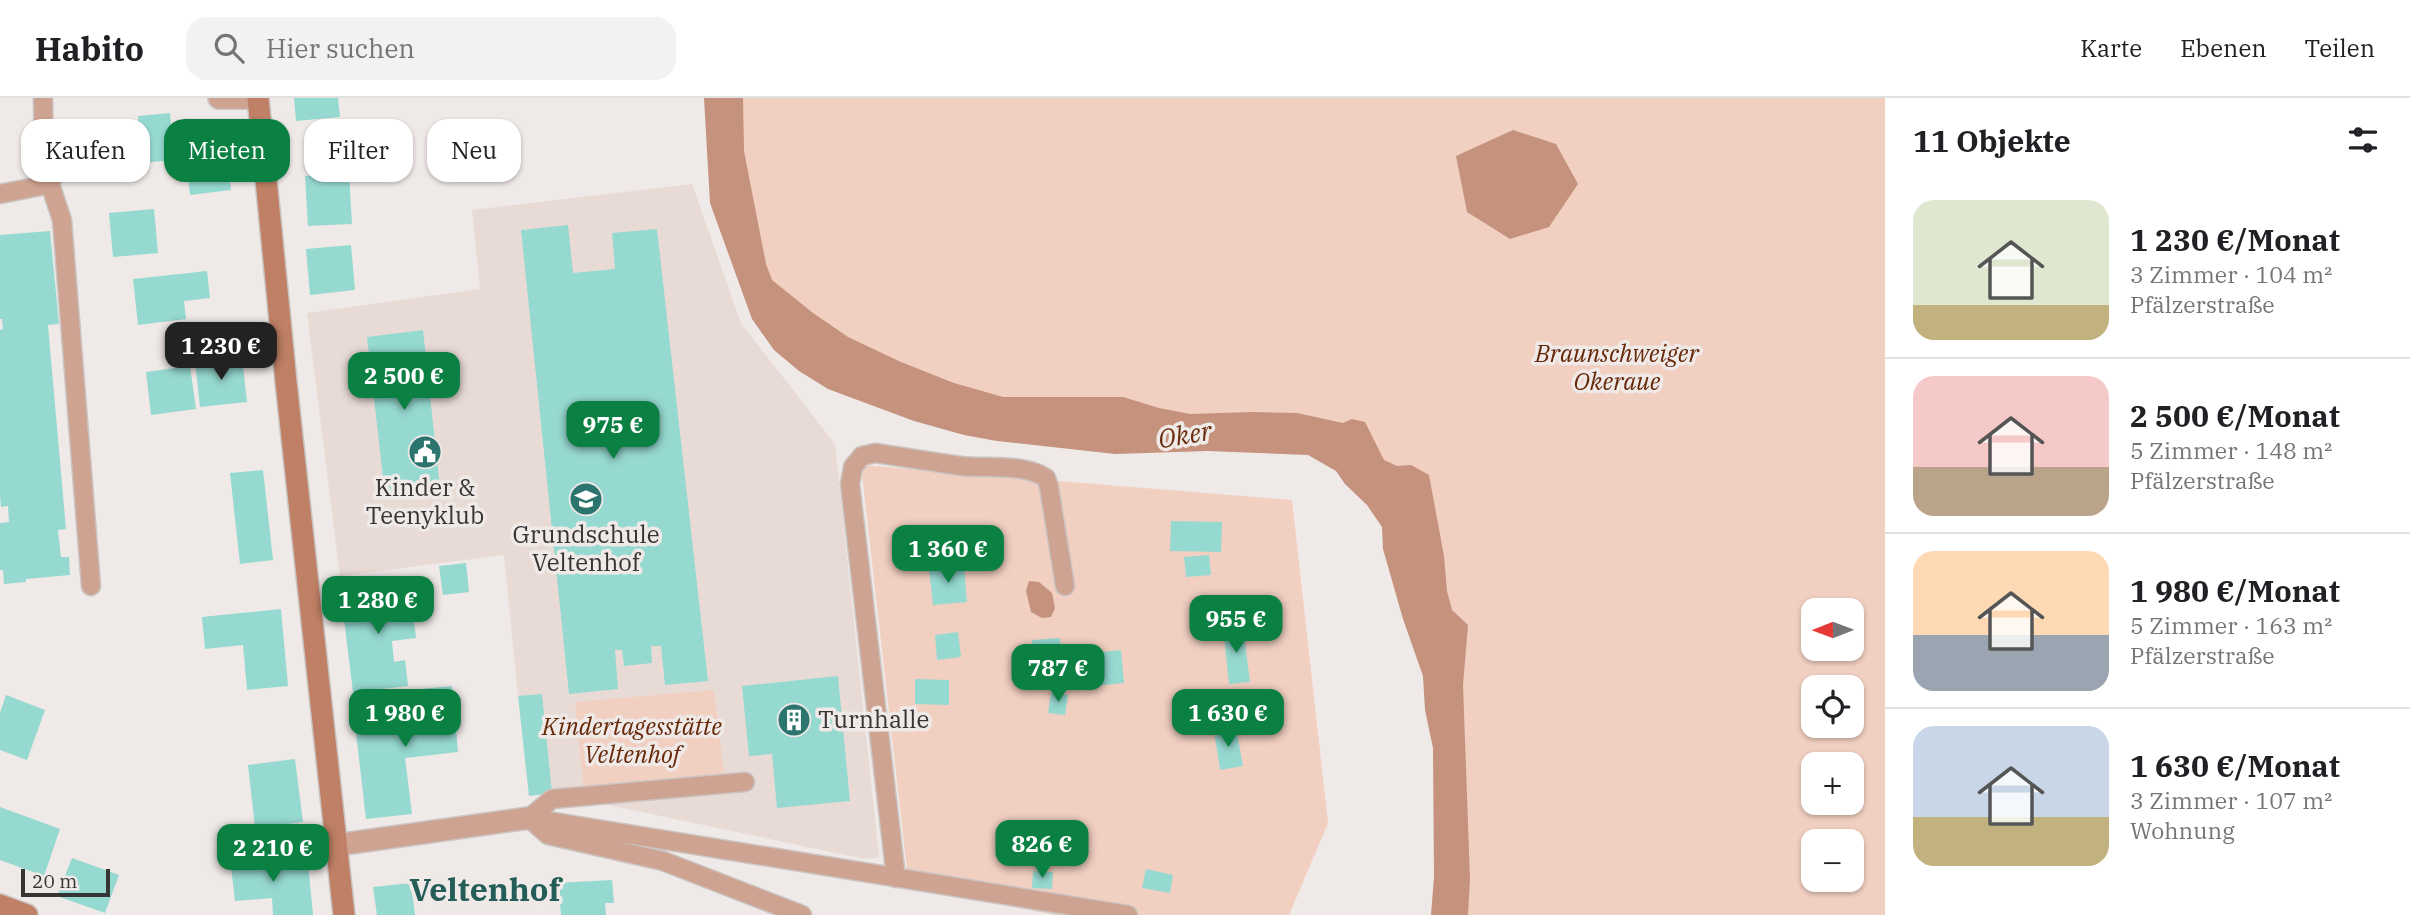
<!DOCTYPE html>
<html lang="de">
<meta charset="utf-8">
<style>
body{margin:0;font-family:"IBM Plex Serif",serif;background:#f2f2f2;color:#202124;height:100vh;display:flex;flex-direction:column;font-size:26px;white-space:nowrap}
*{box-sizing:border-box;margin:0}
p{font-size:23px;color:#757577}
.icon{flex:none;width:38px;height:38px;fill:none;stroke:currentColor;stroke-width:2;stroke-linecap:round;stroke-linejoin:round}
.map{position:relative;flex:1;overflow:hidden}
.drawer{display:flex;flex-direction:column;background:#fff;width:525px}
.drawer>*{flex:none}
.hud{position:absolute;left:21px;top:21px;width:665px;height:63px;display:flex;gap:14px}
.needle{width:46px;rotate:269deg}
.buttons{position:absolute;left:1801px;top:500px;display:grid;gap:14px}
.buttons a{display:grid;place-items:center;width:63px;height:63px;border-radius:14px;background:#fff;box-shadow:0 2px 5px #0004;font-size:35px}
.scale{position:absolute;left:21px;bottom:18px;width:89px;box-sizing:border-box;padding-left:7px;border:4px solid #373534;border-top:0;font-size:19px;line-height:24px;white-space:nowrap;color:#373534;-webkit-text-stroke:5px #efe9e7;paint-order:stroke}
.price{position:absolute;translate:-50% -60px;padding:0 16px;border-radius:14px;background:#0b8043;color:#fff;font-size:23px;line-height:46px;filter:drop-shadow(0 2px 4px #0008)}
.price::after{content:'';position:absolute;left:50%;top:42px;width:21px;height:16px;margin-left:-10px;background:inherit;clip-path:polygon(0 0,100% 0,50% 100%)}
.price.on{background:#222;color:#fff}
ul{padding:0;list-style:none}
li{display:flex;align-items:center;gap:21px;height:175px;padding:0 28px}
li+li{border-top:2px solid #e0e0e0}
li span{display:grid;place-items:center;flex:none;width:196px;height:140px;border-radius:21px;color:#555}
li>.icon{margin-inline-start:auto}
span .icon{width:84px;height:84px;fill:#fffc;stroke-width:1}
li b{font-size:30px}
h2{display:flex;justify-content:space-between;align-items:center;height:84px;padding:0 28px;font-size:30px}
.tag{padding:0 24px;border-radius:21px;background:#fff;box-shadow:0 2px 5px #0004;font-size:24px;line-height:63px}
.tag.on{background:#0b8043;color:#fff}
header{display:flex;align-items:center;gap:42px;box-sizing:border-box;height:98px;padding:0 35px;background:#fff;border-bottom:2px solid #e0e0e0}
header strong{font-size:33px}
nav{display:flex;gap:38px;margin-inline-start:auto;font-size:24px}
.search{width:490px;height:63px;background:#f2f2f2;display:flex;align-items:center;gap:18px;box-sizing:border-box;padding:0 24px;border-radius:21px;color:#757577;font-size:26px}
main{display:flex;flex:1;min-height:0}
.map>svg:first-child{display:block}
.built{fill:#e8dbd6}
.green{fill:#f1cfc1;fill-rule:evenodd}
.water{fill:#c4927d}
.building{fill:#96d9d1}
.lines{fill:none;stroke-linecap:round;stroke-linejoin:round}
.lane-casing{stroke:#cac5c3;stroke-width:21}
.street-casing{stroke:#cac5c3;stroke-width:24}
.secondary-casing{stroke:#cac5c3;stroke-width:24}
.lane{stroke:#cfa391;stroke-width:18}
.street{stroke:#cfa391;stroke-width:21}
.secondary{stroke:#bf8065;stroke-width:21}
.labels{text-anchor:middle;stroke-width:7;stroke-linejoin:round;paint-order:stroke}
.park-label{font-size:24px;font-style:italic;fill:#662808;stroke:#efe9e7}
.poi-label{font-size:24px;fill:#373534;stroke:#efe9e7}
.water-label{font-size:26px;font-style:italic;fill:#6b2d0e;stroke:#efe9e7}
.district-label{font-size:32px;font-weight:bold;fill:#245d58;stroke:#efe9e7}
</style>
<header>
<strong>Habito</strong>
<div class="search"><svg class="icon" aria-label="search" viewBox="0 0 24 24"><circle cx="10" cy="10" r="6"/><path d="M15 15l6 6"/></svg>Hier suchen</div>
<nav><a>Karte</a><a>Ebenen</a><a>Teilen</a></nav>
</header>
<main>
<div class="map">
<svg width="1885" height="817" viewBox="0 0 1885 817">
<rect width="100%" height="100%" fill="#efe9e7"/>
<path class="built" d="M692 86 741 225 835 346 879 759 864 761 552 695 518 598 504 457 340 478 307 215 480 191 472 112Z"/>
<path class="green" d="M726 0H1885V817H1437L1436 597 1394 419 1325 345 970 333 763 189ZM1813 513H1852V551H1813ZM1813 590H1852V628H1813ZM1813 667H1852V705H1813ZM1813 744H1852V782H1813Z
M861 367 1292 402 1328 725 1289 817H1056L909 789Z
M714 592 724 677 584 692 575 604Z"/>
<path class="water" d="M704 0H743L744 53 766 166 772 182 813 215 848 239 901 264 954 285 1003 299H1123L1159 310 1190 316 1253 314 1297 315 1343 325 1352 321 1365 324 1384 362 1397 368 1411 367 1429 377 1444 458 1447 493 1452 512 1468 527 1463 587 1470 781 1468 817H1431L1434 779 1433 650 1425 612 1423 578 1403 521 1383 451 1382 429 1367 407 1345 386 1336 373 1308 357 1208 353 1115 356 997 343 964 337 914 323 828 291 799 273 774 252 752 221 710 105Z
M1513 32 1556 46 1578 86 1549 129 1510 141 1467 114 1456 58Z
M1029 483 1039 484 1052 495 1055 510 1051 519 1042 520 1031 514 1026 493Z"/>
<path class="building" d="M294 0H338L340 19 296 23Z
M170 15 174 62 142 65 138 18Z
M225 39 231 92 190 97 184 43Z
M349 76 352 126 308 128 305 78Z
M154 111 158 155 113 159 109 115Z
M568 127 573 175 615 171 612 135 657 131 708 583 665 587 661 548H651L652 565 624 568 622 552H615L618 591 569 596 521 132Z
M50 133 59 226 48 227 66 431 58 432 61 459H69L70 477 26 481V484L4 486 3 472H0V425L9 424 8 408 1 409 0 397V232L3 231 2 221H0V137Z
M351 147 355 192 310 197 306 151Z
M207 173 210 200 184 203 186 221 138 227 133 181Z
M423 232 440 390 385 397 367 239Z
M242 259 247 304 200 309 195 264Z
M190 268 196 311 151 317 146 274Z
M263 372 273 462 240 466 230 375Z
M1171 423 1222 424 1221 454 1170 453Z
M1209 457 1211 477 1186 479 1184 459Z
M466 465 469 494 443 497 439 468Z
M964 468 967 504 933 507 929 471Z
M410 488 416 540 392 543 394 564 405 562 408 588 353 594 341 497Z
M281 511 288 588 247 592 243 547 205 551 202 519Z
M1243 528 1250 584 1229 586 1223 530Z
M958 534 961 559 937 562 935 537Z
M1060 540 1064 588 1036 590 1032 542Z
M1121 552 1124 585 1084 589 1081 556Z
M838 578 850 703 777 710 772 656 749 658 742 588Z
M915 581 949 582V607L915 606Z
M452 588 458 654 405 660 412 716 366 721 356 635 402 630 398 593Z
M1051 595 1068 597 1065 617 1048 615Z
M542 596 552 695 529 698 518 598Z
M6 597 45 612 27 662 0 652V615Z
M1236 630 1243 668 1220 672 1214 633Z
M295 661 303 724 255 730 248 667Z
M0 709 60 731 44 778 0 762Z
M255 747 258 769 308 765 313 817H273L272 800 235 803 230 760 243 759V748Z
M72 760 119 777 105 815 57 798Z
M1146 771 1173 777 1170 795 1142 790Z
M1033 773 1053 774 1052 791 1032 790Z
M612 782 614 805H605L606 817H561L558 785Z
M411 785 415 817H377L373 789Z"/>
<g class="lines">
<defs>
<path id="lane" d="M43 0 44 68 62 122 91 488
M0 96 51 86
M529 720 1128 817
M529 720 552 701 745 684
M530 721 548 737 663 763 802 817
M896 780 850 386 853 369 862 358 875 355C903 359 932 364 961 368 988 371 1023 365 1046 380L1049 389 1065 488"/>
<path id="street" d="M219 0H255
M336 747 529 720"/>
<path id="secondary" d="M258 0 286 284 344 817
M0 807 27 817"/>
</defs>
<use href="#lane" class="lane-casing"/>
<use href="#street" class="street-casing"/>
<use href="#secondary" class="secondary-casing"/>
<use href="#lane" class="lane"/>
<use href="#street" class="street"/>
<use href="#secondary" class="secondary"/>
</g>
<defs>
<symbol id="civic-disc" viewBox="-11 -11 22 22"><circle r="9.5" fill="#2c756e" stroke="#efe9e7"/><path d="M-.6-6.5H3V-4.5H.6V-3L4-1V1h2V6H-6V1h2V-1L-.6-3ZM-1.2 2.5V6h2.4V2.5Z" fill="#fff"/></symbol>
<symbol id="school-disc" viewBox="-11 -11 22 22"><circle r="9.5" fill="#2c756e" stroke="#efe9e7"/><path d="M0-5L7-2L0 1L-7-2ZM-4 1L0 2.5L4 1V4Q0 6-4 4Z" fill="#fff"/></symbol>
<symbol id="building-disc" viewBox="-11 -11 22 22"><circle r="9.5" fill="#2c756e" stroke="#efe9e7"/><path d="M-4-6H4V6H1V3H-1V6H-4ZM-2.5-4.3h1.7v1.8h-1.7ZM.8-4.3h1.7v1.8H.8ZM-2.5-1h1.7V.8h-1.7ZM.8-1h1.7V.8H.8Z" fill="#fff"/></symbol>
</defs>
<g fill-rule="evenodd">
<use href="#civic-disc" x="406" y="335" width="38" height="38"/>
<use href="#school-disc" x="567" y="382" width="38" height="38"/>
<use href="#building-disc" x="775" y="603" width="38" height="38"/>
</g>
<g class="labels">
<g class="park-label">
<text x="1617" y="264">Braunschweiger<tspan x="1617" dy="28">Okeraue</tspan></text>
<text x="632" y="637">Kindertagesstätte<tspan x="632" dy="28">Veltenhof</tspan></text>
</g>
<g class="poi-label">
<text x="425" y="398">Kinder &amp;<tspan x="425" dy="28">Teenyklub</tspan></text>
<text x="586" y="445">Grundschule<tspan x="586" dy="28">Veltenhof</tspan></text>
<text x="818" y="630" text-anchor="start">Turnhalle</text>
</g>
<g class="water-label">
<text transform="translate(1185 337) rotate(-10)" y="9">Oker</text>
</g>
<g class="district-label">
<text x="485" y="803">Veltenhof</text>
</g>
</g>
</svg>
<div class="buttons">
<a><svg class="needle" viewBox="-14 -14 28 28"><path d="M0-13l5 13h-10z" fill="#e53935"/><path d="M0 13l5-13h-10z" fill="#757577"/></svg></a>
<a><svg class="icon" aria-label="locate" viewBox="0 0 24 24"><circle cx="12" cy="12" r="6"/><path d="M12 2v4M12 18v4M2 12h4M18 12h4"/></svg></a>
<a>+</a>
<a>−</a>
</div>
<div class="scale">20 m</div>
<b class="price on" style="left:221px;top:284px">1 230 €</b>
<b class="price" style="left:404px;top:314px">2 500 €</b>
<b class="price" style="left:613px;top:363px">975 €</b>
<b class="price" style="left:948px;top:487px">1 360 €</b>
<b class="price" style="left:378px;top:538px">1 280 €</b>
<b class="price" style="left:1236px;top:557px">955 €</b>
<b class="price" style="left:1058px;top:606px">787 €</b>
<b class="price" style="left:405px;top:651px">1 980 €</b>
<b class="price" style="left:1228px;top:651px">1 630 €</b>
<b class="price" style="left:1042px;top:782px">826 €</b>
<b class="price" style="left:273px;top:786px">2 210 €</b>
<div class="hud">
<a class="tag">Kaufen</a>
<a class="tag on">Mieten</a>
<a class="tag">Filter</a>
<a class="tag">Neu</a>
</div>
</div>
<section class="drawer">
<h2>11 Objekte<svg class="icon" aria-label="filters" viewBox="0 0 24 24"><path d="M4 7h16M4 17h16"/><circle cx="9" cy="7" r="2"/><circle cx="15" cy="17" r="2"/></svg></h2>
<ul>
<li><span style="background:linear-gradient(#dfe7d0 75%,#c2b280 0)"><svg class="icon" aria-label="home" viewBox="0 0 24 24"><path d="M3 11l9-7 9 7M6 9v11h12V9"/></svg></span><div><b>1 230 €/Monat</b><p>3 Zimmer · 104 m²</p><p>Pfälzerstraße</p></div></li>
<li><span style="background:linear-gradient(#f6c9c9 65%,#b9a48a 0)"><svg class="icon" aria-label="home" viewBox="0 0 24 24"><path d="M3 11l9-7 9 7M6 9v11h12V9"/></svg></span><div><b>2 500 €/Monat</b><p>5 Zimmer · 148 m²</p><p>Pfälzerstraße</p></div></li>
<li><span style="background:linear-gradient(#ffd9b3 60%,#9aa5b1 0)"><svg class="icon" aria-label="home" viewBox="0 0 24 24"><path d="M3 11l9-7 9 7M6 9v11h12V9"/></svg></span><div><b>1 980 €/Monat</b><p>5 Zimmer · 163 m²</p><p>Pfälzerstraße</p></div></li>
<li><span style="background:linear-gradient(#c9d6e8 65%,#c2b280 0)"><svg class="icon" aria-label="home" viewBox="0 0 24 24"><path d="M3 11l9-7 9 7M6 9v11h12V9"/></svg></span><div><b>1 630 €/Monat</b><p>3 Zimmer · 107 m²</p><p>Wohnung</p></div></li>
</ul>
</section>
</main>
